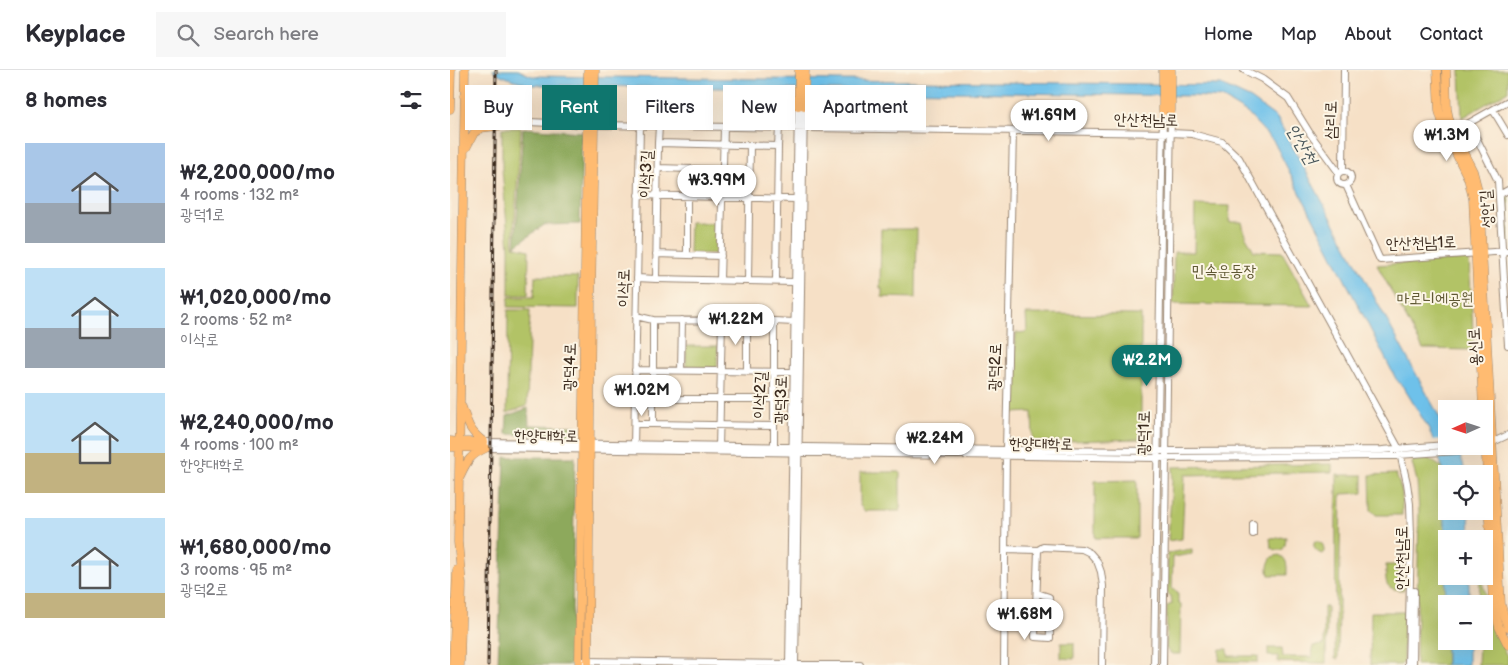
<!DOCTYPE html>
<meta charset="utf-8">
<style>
body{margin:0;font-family:"Balsamiq Sans","Poor Story",sans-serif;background:#f7f7f7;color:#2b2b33;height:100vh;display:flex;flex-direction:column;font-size:19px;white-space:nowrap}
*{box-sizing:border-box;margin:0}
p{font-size:16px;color:#7c7c81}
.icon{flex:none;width:28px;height:28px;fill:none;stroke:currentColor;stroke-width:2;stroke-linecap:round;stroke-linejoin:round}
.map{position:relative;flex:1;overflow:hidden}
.drawer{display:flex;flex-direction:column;background:#fff;width:450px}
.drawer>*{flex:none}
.guide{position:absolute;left:15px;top:15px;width:475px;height:45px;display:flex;gap:10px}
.needle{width:32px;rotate:267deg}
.buttons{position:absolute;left:988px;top:330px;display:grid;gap:10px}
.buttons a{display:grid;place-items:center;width:55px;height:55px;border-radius:0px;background:#fff;box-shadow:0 5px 20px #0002;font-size:25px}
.price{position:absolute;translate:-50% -42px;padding:0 11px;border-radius:18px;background:#fff;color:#222;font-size:16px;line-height:32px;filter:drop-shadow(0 1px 2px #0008)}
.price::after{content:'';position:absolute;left:50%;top:30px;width:15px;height:11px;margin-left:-8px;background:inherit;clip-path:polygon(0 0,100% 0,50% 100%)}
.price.current{background:#0f766e;color:#fff}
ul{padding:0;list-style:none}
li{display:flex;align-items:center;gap:15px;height:125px;padding:0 25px}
li span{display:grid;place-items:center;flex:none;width:140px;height:100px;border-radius:0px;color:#555}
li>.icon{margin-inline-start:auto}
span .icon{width:60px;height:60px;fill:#fffc;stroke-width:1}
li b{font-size:21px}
h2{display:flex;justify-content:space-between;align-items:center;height:60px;padding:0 25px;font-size:21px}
.tag{padding:0 18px;border-radius:0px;background:#fff;box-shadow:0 5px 20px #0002;font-size:18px;line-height:45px}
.tag.current{background:#0f766e;color:#fff}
header{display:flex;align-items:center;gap:30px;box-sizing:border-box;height:70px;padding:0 25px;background:#fff;border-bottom:1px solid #e1e1e2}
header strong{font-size:24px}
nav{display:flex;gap:28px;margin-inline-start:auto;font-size:18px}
.search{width:350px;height:45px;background:#f7f7f7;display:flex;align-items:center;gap:12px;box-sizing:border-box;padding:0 18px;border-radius:0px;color:#7c7c81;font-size:19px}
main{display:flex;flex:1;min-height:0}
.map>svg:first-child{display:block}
.green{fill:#b2c366;stroke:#767642}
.forest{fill:#8da95b;stroke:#646a3c}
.water{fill:#6ec1ea;stroke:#547684}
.pier{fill:#f6e0c6}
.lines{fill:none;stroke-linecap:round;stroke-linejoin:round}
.minor-casing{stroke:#988572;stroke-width:8}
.major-casing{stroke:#988572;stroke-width:9}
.minor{stroke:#fff;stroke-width:6}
.major{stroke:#ffbb71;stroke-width:8}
.rail-casing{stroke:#3b2a1e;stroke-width:3}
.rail{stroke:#fcf5e5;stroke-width:1;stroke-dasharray:4;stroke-linecap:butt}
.labels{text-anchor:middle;stroke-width:4;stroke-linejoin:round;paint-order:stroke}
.street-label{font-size:16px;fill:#3b2a1e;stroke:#fcf5e5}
.park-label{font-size:16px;fill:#5f5834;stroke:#fcf5e5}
.water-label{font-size:18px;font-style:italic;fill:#4a575b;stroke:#fcf5e5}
</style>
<header>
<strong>Keyplace</strong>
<div class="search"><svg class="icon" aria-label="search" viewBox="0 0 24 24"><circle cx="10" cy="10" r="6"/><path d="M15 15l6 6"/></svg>Search here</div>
<nav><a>Home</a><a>Map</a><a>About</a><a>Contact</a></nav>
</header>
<main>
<section class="drawer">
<h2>8 homes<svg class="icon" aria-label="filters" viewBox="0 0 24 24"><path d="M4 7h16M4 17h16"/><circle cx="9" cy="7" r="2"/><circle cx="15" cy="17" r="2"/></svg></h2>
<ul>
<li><span style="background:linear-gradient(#a9c7e8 60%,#9aa5b1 0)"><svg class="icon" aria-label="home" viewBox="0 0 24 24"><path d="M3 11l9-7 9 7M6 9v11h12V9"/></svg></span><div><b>₩2,200,000/mo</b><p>4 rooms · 132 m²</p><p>광덕1로</p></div></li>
<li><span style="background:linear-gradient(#bfe0f5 60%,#9aa5b1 0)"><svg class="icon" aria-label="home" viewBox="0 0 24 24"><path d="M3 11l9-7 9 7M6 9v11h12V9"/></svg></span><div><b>₩1,020,000/mo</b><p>2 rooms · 52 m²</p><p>이삭로</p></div></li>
<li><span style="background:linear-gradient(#bfe0f5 60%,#c2b280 0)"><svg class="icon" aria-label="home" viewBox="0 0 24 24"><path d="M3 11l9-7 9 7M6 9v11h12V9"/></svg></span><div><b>₩2,240,000/mo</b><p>4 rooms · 100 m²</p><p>한양대학로</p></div></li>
<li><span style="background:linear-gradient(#bfe0f5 75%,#c2b280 0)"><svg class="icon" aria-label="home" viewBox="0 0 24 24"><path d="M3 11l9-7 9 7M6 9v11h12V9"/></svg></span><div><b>₩1,680,000/mo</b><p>3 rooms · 95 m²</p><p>광덕2로</p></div></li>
</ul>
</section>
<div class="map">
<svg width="1058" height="595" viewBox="0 0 1058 595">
<rect width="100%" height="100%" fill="#fcf5e5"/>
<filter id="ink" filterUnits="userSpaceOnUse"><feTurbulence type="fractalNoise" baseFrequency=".02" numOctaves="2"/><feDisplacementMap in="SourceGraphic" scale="10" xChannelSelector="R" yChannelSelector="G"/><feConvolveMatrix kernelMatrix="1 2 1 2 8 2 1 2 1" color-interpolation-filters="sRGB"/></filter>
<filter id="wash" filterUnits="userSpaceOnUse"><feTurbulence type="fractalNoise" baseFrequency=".0096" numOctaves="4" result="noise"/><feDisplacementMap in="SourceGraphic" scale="20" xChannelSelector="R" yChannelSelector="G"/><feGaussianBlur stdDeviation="1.12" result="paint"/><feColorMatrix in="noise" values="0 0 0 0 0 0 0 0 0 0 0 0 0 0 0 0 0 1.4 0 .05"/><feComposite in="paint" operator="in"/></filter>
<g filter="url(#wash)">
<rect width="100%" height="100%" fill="#f6e0c6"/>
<path class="green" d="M1010 0H1058V21L1012 48Z
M52 58H71L63 176 79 180 78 225H59V178L52 100Z
M1056 124 1058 127V177L1056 176 1051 127Z
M745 135 780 136 779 152H792L795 165 804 181 832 182 862 236 723 234 724 182H744Z
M240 152 270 153 269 184 239 183Z
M431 159H467L466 228 432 227V218H430Z
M1019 189 1024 280 973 279 927 195Z
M85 206 128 207V238L58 237 59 227H84Z
M58 240H80L77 336 57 343Z
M576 244 691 245V369L583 372 582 342 561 343 566 263 577 262Z
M236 276H268L267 299 236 298Z
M965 389H979L993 398 995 454 996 595H966L969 442 967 411 962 393Z
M882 394V402L735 405 732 469 718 471 723 397Z
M410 402H450V441H415L410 436Z
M887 404H889L890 408V405H913V423L891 424 888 589H885L886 443 887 428Z
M946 404 952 422V445H926L921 440 920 405Z
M687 410V468H645V411Z
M836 467 835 475 832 480H826L821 478 820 468Z
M866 471C873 472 874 476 874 482L872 484C866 482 863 478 864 472Z
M742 479V484L723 487 722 519 728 522V533L731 535 730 584H722L716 579 717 536 722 534 721 526 717 523 718 483Z
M829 485C838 489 837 496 837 505H819C817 498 818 493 822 487Z
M936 495H954V520C933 520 936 512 936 495Z
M1030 506 1055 583 1058 586V595H1028L1029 571H1034V534H1029Z
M874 537H877L876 593 828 592V586H818V578H832L833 587H862L863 576 874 575Z
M921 542H954L953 592 951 595H920Z
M611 573H624V589L611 588Z
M770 579H778V586H808V592L769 591Z"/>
<path class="forest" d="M73 58 132 62 130 154 94 155 65 176Z
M78 338 79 355 126 356 124 364 115 367 56 364 57 346Z
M55 387H125L121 595H48Z"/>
<path class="water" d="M42 0H68L82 6 771 15 801 29 827 48 996 359V376H1005L1013 393 1015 404H996V441H1019L1020 469H996V506H1019V534H996V571H1018V595H996L995 454 993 399 979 359 954 318 946 309 824 72 797 43 772 28 743 26 81 15C67 11 54 8 42 0Z"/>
<path class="pier" d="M996 369V376H1008L1012 385 986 387 980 370Z"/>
</g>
<g filter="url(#ink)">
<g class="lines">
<defs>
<path id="minor" d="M794 0 812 9 838 28 861 65 889 103
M1058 31 1019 53 1048 111 1058 275
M1043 40 1058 65
M79 52 144 55 721 63 742 64 772 72 789 88 949 379 957 413 960 434 961 467 958 595
M208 73 209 56
M328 76 329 57
M208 98 273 100
M887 108a7 7 0 1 1 14 0a7 7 0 1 1-14 0Z
M893 101 894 0
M896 115 930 190 1058 181
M188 125 346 129
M1049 125 1058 120
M206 184 271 186
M237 185V126
M187 208 206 209
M270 210 274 57
M298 211 300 75
M326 211 328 76 208 73 206 209 345 212
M186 246 203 250
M324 251V356L203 354V250L324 251 344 252
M185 300 347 302
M231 300 232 250
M297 302V251
M203 329H324
M185 354H203
M34 372 556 380 716 381 932 380 996 375
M1039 374 1058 365
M324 376V356
M184 377 190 55
M36 378 707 388 934 386 1021 380 1027 379 1033 376
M269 378 272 251
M803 464V454
M556 479 588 480 585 567 600 568 599 527 587 523
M588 480 593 477 632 479 640 483 647 491 651 502 653 516 652 595
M134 591 410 595
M339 595 348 36
M345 595 354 36
M554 595 556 380 563 61
M704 595 713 41
M713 595 721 41
M963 595 964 521"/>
<path id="major" d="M987 0 989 41 995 61 1018 108 1023 129 1033 339
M996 0 997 39 1001 58 1023 101 1029 124 1051 535 1058 558
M14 26 29 45 67 50
M348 36 349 0
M354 36 355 0
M0 39 1 0
M713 41V0
M721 41V0
M16 78 24 63 31 58 79 52
M12 337C18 354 19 361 34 372
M1034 345 1043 535 1049 557 1058 575
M0 371 10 372H34
M0 377 34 378
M10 406C17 391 20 385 36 378
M3 595 7 500
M10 595 12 514 8 472 15 0
M129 595 138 0
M138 595 141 231 145 0"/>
</defs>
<use href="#minor" class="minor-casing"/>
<use href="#major" class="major-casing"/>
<use href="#minor" class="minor"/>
<use href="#major" class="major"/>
<defs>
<path id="rail" d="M38 595 46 0"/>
</defs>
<use href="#rail" class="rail-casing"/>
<use href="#rail" class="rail"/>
</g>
</g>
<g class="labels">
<g class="street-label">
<text transform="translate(696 49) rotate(1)" y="6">안산천남로</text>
<text transform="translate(880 50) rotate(-89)" y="6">삼리로</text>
<text transform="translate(195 104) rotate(-87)" y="6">이삭3길</text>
<text transform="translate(1036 139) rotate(-94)" y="6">성안길</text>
<text transform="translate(971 172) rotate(-2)" y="6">안산천남1로</text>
<text transform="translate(173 218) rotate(-89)" y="6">이삭로</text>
<text transform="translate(1024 277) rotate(-93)" y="6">용신로</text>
<text transform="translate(119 297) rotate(-89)" y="6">광덕4로</text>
<text transform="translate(544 297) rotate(-88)" y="6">광덕2로</text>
<text transform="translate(309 325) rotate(-87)" y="6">이삭2길</text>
<text transform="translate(330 330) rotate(-89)" y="6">광덕3로</text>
<text transform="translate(693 363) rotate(-89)" y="6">광덕1로</text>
<text transform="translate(96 365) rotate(1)" y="6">한양대학로</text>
<text transform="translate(591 373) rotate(1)" y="6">한양대학로</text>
<text transform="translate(951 488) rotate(-90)" y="6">안산천남로</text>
</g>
<g class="park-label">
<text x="774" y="206">민속운동장</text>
<text x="985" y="234">마로니에공원</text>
</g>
<g class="water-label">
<text transform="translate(852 74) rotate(60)" y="6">안산천</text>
</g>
</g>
</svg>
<div class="buttons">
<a><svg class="needle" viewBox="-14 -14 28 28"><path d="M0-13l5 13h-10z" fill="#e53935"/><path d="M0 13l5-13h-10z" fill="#7c7c81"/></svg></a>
<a><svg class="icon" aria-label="locate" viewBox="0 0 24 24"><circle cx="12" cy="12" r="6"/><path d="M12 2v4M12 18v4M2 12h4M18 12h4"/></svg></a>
<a>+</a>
<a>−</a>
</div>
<b class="price" style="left:599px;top:72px">₩1.69M</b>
<b class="price" style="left:997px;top:92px">₩1.3M</b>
<b class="price" style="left:267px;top:137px">₩3.99M</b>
<b class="price" style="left:286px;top:276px">₩1.22M</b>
<b class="price current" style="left:697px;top:317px">₩2.2M</b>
<b class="price" style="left:192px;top:347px">₩1.02M</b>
<b class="price" style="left:485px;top:395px">₩2.24M</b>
<b class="price" style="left:575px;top:571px">₩1.68M</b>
<div class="guide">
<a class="tag">Buy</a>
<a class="tag current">Rent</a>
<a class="tag">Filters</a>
<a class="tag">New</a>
<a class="tag">Apartment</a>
</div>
</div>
</main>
